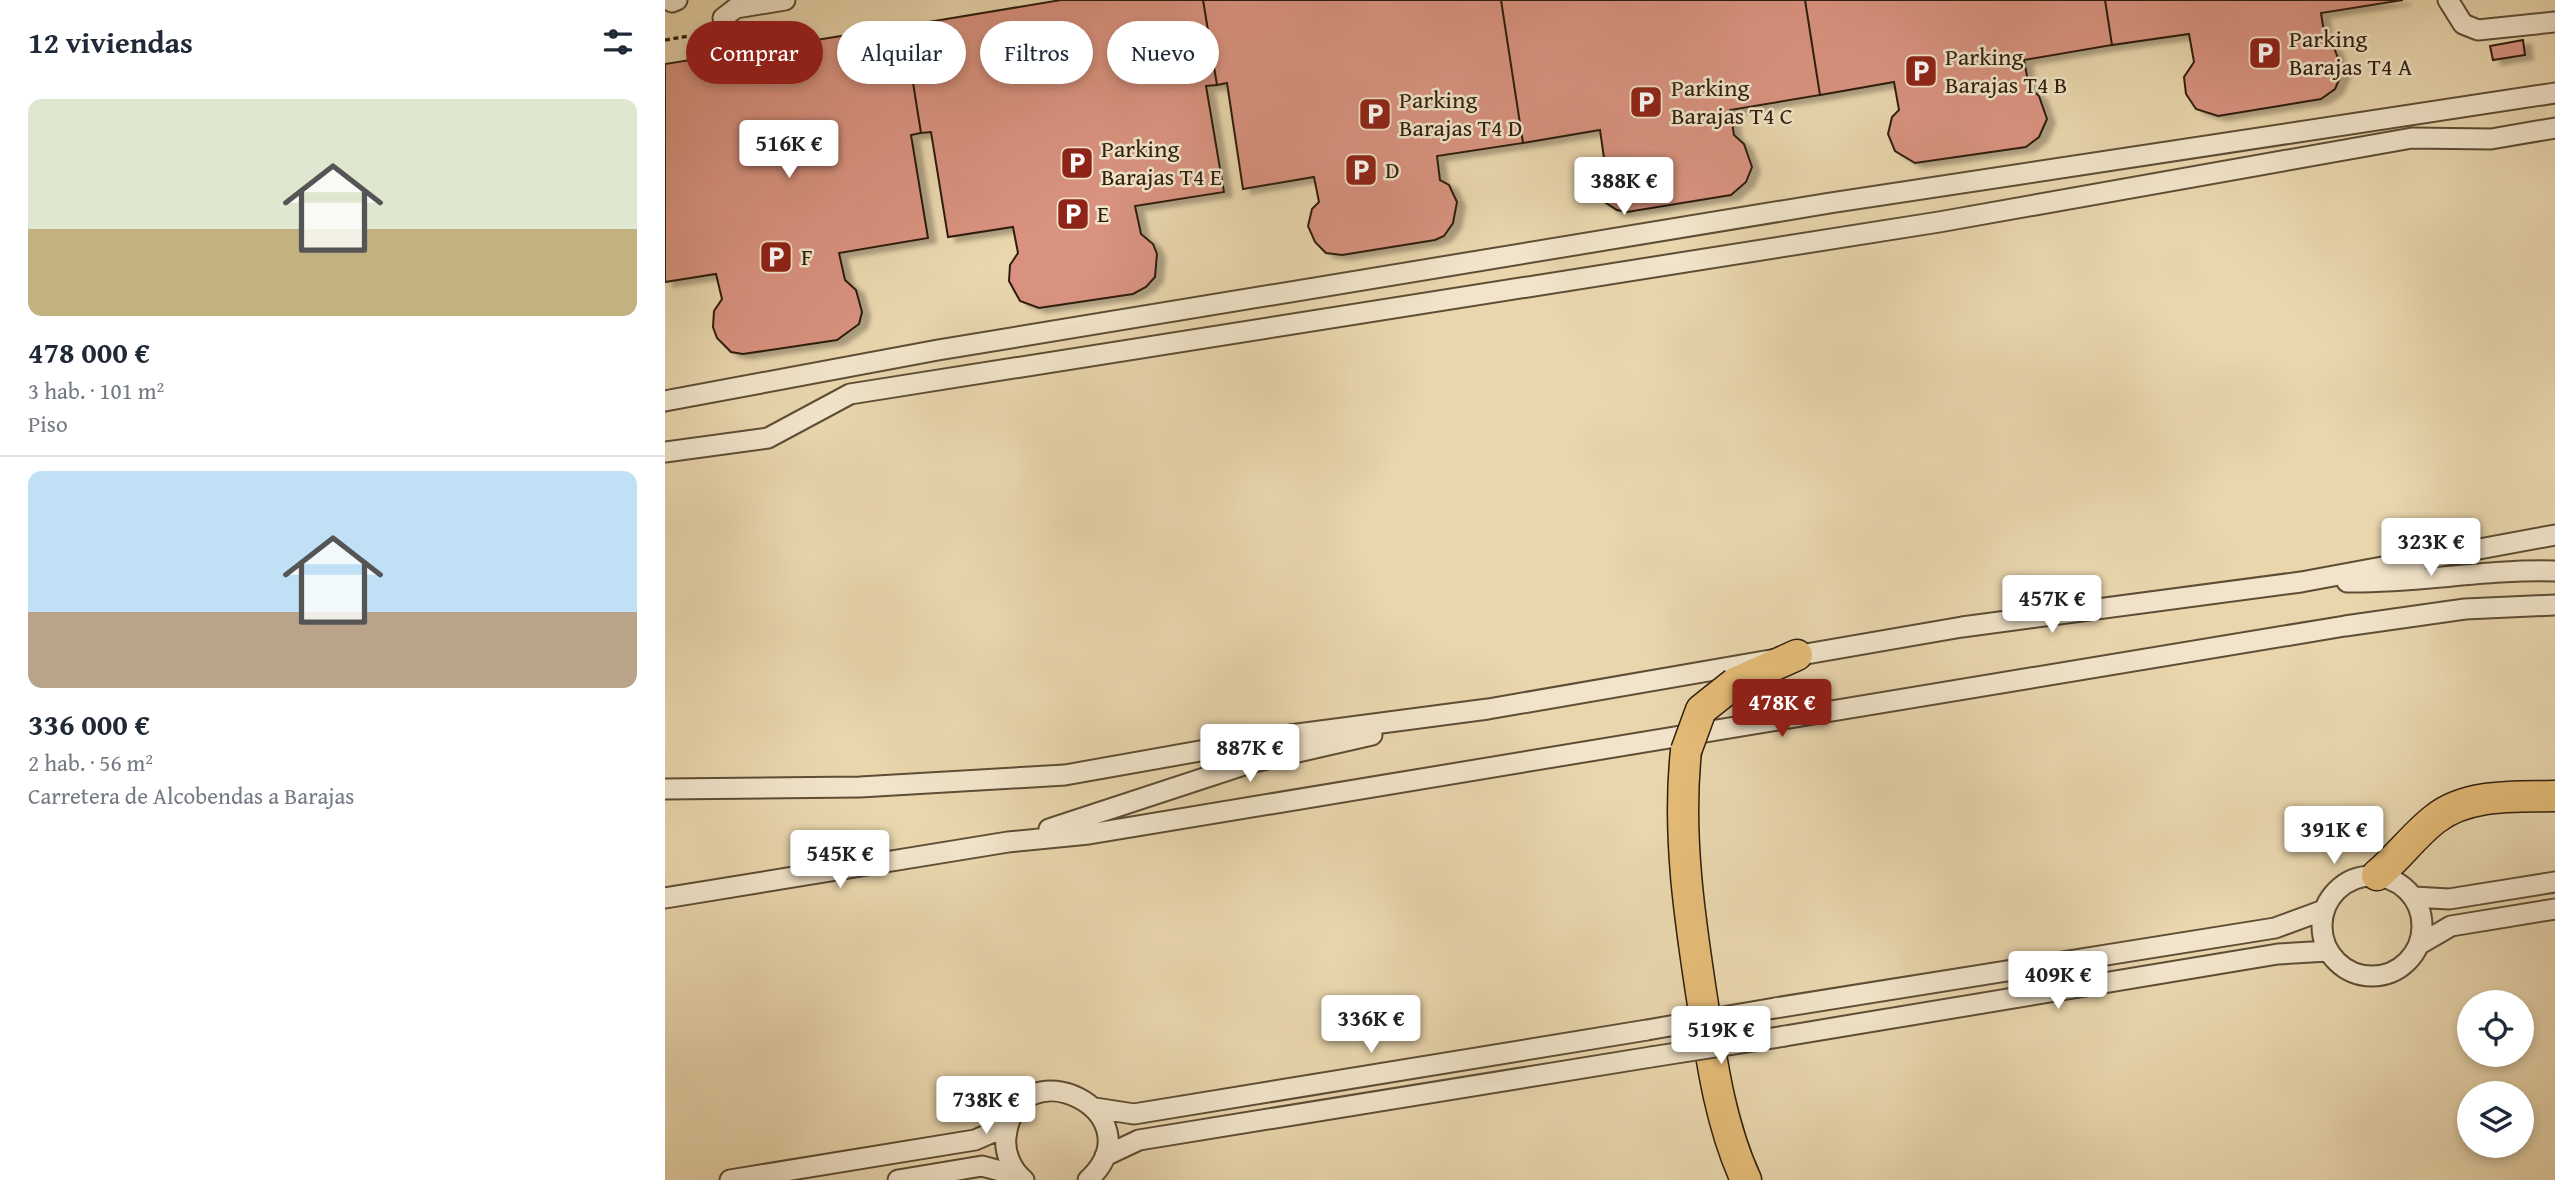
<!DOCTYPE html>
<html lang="es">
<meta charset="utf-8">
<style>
body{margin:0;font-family:"Gentium Book Plus",serif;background:#f2f2f3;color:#1f2937;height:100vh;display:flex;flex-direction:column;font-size:26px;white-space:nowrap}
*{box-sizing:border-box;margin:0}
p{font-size:23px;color:#747a83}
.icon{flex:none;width:38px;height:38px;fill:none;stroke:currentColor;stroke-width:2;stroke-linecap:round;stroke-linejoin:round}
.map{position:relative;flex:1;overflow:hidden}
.side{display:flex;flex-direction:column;background:#fff;width:665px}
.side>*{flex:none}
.guide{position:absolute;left:21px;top:21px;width:665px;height:63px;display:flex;gap:14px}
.controls{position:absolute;left:1792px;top:990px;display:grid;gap:14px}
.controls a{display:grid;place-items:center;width:77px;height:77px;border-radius:50%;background:#fff;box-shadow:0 4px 10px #0003;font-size:35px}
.price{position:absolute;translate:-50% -60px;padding:0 16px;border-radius:7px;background:#fff;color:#222;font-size:23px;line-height:46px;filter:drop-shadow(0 2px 4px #0008)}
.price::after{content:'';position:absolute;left:50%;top:42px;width:21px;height:16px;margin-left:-10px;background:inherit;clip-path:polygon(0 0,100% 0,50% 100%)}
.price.active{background:#8f2418;color:#fff}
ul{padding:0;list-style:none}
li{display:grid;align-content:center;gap:14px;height:371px;padding:0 28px}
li+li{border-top:2px solid #e0e1e3}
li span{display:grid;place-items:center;height:217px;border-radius:14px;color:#555}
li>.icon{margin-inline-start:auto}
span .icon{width:126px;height:126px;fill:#fffc;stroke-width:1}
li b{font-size:30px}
h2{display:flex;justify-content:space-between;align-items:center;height:84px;padding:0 28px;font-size:30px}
.tag{padding:0 24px;border-radius:32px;background:#fff;box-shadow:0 4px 10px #0003;font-size:24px;line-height:63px}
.tag.active{background:#8f2418;color:#fff}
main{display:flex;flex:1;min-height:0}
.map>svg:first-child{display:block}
.building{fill:#d8927f;stroke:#2f1f0d;stroke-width:2;filter:url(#shadow)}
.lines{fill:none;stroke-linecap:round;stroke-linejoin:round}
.minor-casing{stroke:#5e4d35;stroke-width:23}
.highway-casing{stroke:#2f1f0d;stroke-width:33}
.path{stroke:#2f1f0d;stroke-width:3.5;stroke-dasharray:5 3.5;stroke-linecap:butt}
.minor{stroke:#f1e4ca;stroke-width:19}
.highway{stroke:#e4bb76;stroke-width:30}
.minor-bridge-casing{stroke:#5e4d35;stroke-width:23;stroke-linecap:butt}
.highway-bridge-casing{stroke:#2f1f0d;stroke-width:33;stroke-linecap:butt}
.minor-bridge{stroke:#f1e4ca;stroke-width:19}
.highway-bridge{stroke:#e4bb76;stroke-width:30}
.labels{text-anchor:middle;stroke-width:5;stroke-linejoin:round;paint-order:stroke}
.poi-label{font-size:24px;fill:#2f1f0d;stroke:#f1e4ca;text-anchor:start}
</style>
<main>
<section class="side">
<h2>12 viviendas<svg class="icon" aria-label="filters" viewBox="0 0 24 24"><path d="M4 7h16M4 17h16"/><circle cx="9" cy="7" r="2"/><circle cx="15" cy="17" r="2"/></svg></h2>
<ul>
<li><span style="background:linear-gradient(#dfe7d0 60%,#c2b280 0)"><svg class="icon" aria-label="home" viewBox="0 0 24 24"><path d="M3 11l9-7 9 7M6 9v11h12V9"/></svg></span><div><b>478 000 €</b><p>3 hab. · 101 m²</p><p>Piso</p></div></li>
<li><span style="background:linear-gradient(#bfe0f5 65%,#b9a48a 0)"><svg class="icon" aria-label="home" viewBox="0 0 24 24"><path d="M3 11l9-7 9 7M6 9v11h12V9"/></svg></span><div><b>336 000 €</b><p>2 hab. · 56 m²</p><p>Carretera de Alcobendas a Barajas</p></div></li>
</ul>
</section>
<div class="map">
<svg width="1890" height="1180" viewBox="0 0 1890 1180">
<defs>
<filter id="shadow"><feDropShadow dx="8" dy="4.5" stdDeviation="2" flood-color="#0004"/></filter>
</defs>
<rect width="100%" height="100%" fill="#e9d6ad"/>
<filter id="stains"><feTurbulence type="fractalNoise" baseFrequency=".00286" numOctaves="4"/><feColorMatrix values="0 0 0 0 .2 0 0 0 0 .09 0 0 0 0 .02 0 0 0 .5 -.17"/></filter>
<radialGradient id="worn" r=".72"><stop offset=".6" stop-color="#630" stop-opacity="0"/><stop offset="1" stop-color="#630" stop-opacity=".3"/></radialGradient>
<path class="building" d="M396 0H538L552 85 541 86 559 192 470 206 476 234 488 244 492 254 490 277 481 287 468 294 374 308 355 301 344 281 345 265 353 253 348 227 283 237 266 132 256 133 239 26Z
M538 0H836L858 143 772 156 775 180 784 185 792 202 788 223 779 236 770 240 677 255 661 253 650 242 643 226 647 209 654 202 649 177 578 189 562 83 552 85Z
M836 0H1140L1155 95 1065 110 1069 135 1079 144 1087 167 1081 182 1066 195 962 212 952 210 935 199 928 182 932 165 939 158 935 130 858 143Z
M1140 0H1440L1447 45 1359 60 1364 87 1374 96 1382 119 1374 137 1361 147 1250 163 1230 151 1223 134 1227 117 1234 110 1229 82 1155 95Z
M1440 0H1738L1656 13 1660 39 1669 48 1678 71 1670 89 1656 99 1553 116 1531 109 1521 94 1519 77 1529 62 1524 34 1447 45Z
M239 26 256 133 246 135 263 238 174 253 180 280 191 290 197 312 194 324 172 340 78 354 66 352 52 338 48 327 49 311 57 299 51 274 0 282V64Z
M1858 40 1860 55 1828 60 1825 46Z"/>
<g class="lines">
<defs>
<path id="minor" d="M1783 0 1798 24 1813 30 1890 22
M7 2 12 0
M58 18 71 8 120 0
M0 401 273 350 1165 203 1890 93
M0 452 103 438 185 394 1274 222 1747 138 1826 139 1890 128
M1682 582C1752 583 1820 569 1890 571
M0 789 195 787 400 775 625 735 823 709 1297 627 1636 582 1890 535
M384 829 585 763 707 735
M1657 926a50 50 0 1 1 100 0a50 50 0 1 1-100 0Z
M1749 897 1784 899 1890 882
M0 898 343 842 424 834 1680 626 1800 609 1890 605
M1755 944 1786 926 1890 909
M1110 1008 1610 928 1659 910
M1120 1036 1613 954 1663 951
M430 1108 469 1114 982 1030
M440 1156 474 1140 986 1057
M65 1180 310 1140 342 1126
M233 1180 317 1166 354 1176
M359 1180C347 1170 339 1153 341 1137 352 1042 495 1113 423 1180"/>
<path id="highway" d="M1070 683 1132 655
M1021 751C1012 835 1025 921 1038 1005 1047 1064 1056 1126 1081 1180
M1712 875C1733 858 1749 835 1770 819 1802 793 1852 797 1890 796"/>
</defs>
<use href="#minor" class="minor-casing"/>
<use href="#highway" class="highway-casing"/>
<path class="path" d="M74 28 77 43
M0 40 24 36"/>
<use href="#minor" class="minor"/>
<use href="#highway" class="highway"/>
<defs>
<path id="minor-bridge" d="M982 1030 1110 1008
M986 1057 1120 1036"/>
<path id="highway-bridge" d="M1021 751 1036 710 1070 683"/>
</defs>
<use href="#minor-bridge" class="minor-bridge-casing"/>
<use href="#highway-bridge" class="highway-bridge-casing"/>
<use href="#minor-bridge" class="minor-bridge"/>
<use href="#highway-bridge" class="highway-bridge"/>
</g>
<defs>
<symbol id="parking-square" viewBox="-11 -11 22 22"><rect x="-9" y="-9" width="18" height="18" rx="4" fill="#8f2418" stroke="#f1e4ca"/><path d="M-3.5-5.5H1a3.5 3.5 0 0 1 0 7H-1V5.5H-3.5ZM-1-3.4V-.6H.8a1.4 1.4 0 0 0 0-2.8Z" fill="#fff"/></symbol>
</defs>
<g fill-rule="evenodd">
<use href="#parking-square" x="1581" y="34" width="38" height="38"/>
<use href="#parking-square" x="1237" y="52" width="38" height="38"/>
<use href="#parking-square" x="962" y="83" width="38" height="38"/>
<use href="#parking-square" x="691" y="95" width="38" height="38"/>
<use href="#parking-square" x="393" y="144" width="38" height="38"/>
<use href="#parking-square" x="677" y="151" width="38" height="38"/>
<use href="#parking-square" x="389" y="195" width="38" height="38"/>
<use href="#parking-square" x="92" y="238" width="38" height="38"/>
</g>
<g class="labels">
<g class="poi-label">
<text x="1624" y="47">Parking<tspan x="1624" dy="28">Barajas T4 A</tspan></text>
<text x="1280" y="65">Parking<tspan x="1280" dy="28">Barajas T4 B</tspan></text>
<text x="1006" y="96">Parking<tspan x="1006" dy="28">Barajas T4 C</tspan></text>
<text x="734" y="108">Parking<tspan x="734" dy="28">Barajas T4 D</tspan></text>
<text x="436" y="157">Parking<tspan x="436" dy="28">Barajas T4 E</tspan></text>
<text x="720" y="178">D</text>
<text x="432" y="222">E</text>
<text x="136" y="265">F</text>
</g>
</g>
<rect width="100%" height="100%" filter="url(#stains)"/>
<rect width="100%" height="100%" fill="url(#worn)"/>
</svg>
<div class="controls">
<a><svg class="icon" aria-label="locate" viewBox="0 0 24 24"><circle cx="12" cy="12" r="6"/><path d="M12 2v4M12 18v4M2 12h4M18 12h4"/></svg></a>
<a><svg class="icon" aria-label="layers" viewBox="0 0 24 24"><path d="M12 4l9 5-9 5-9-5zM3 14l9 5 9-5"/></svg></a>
</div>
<b class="price" style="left:124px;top:180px">516K €</b>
<b class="price" style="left:959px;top:217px">388K €</b>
<b class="price" style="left:1766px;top:578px">323K €</b>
<b class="price" style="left:1387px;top:635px">457K €</b>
<b class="price active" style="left:1117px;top:739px">478K €</b>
<b class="price" style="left:585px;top:784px">887K €</b>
<b class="price" style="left:1669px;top:866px">391K €</b>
<b class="price" style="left:175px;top:890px">545K €</b>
<b class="price" style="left:1393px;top:1011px">409K €</b>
<b class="price" style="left:706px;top:1055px">336K €</b>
<b class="price" style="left:1056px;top:1066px">519K €</b>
<b class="price" style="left:321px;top:1136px">738K €</b>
<div class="guide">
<a class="tag active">Comprar</a>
<a class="tag">Alquilar</a>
<a class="tag">Filtros</a>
<a class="tag">Nuevo</a>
</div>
</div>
</main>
